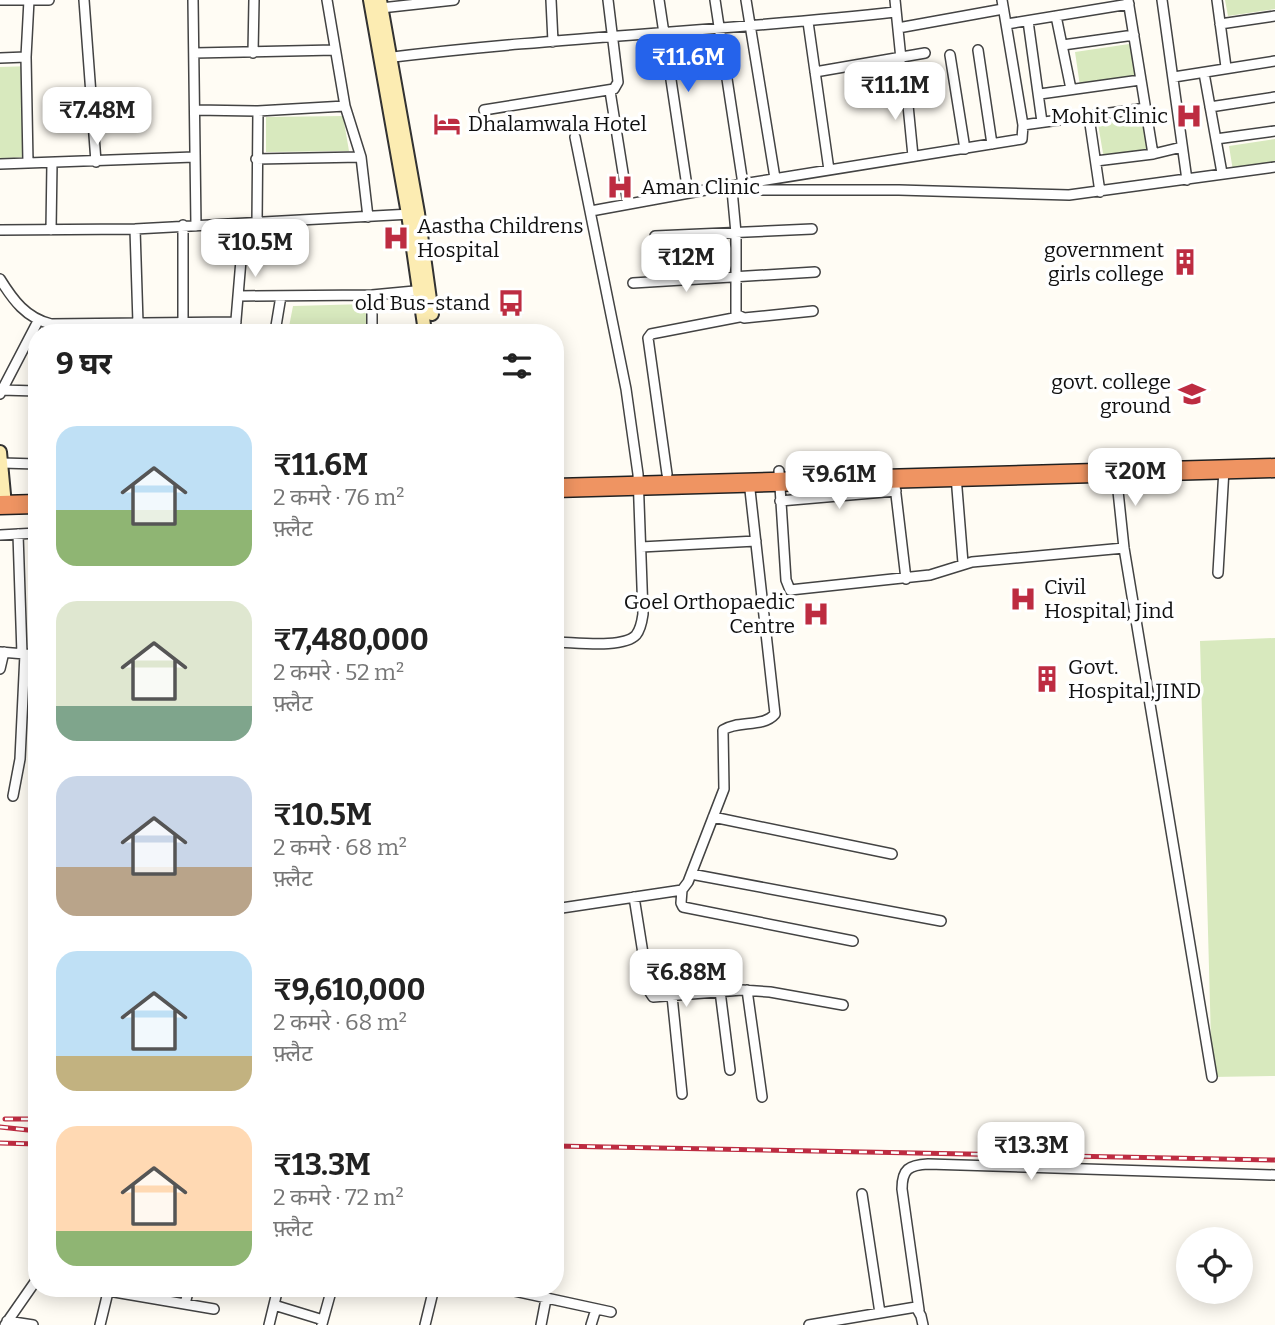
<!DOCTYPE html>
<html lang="hi">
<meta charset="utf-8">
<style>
body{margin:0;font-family:Bitter,"Noto Sans Devanagari",serif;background:#f6f6f6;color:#222;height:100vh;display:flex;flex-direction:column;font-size:26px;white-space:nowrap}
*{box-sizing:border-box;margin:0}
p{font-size:23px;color:#767676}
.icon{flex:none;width:38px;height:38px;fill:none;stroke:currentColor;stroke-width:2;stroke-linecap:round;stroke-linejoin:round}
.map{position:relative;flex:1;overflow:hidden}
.panel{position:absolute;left:28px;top:324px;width:536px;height:973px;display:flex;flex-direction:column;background:#fff;border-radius:28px;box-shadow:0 4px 18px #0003}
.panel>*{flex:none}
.fabs{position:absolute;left:1176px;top:1227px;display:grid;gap:14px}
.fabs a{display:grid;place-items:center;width:77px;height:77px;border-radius:50%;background:#fff;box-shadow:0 4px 18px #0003;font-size:35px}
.price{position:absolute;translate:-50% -60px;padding:0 16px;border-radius:14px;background:#fff;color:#222;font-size:23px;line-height:46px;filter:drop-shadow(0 2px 4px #0008)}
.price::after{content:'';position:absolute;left:50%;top:42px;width:21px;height:16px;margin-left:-10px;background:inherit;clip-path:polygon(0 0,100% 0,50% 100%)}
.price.active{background:#2563eb;color:#fff}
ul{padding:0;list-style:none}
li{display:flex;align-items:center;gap:21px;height:175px;padding:0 28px}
li span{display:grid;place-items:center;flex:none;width:196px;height:140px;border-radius:21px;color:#555}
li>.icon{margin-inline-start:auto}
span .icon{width:84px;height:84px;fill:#fffc;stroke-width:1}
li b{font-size:30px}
h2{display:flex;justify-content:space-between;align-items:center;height:84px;padding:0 28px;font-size:30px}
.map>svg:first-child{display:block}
.green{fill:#d8e9be}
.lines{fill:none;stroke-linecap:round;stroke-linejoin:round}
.street-casing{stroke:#434343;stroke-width:12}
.secondary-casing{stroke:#323232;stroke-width:16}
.highway-casing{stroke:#212121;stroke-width:21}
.street{stroke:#fff;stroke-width:9}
.secondary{stroke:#fcecb2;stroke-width:12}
.highway{stroke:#ef9462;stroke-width:18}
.rail-casing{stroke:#bd2c41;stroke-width:5}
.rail{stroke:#fff;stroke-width:2.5;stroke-dasharray:8;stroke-linecap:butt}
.labels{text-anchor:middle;stroke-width:7;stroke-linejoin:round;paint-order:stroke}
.poi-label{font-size:21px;fill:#101010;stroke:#fff;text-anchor:end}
</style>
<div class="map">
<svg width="1275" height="1325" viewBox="0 0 1275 1325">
<rect width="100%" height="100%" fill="#fffcf4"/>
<path class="green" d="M1225 0H1275V9L1228 16Z
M1136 43 1141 77 1080 86 1075 52Z
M31 66 33 157 0 158V67Z
M1150 115 1156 151 1104 159 1098 124Z
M343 116 349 151 266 152V117Z
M1275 139V165L1233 171 1229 146Z
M367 304V332H288L293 306Z
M1275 638V1076L1212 1077 1200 641Z"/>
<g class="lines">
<defs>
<path id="street" d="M0 0H49
M84 0 96 162
M193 0 196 226
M327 0 345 106 361 157 368 217
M551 0 553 42
M659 0 688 193
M715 0 743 184
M746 0 775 178
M895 0 901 59
M1128 0 1153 154
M1162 0 1187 180
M1217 0 1226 67
M381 8 454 0
M1056 16 1071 89
M1028 21 1042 122
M808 22 829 170
M1007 24 1129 4
M1220 24 1275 16
M898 28 1003 9
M1063 45 1134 35
M978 50 992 144
M194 53 335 50
M253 53 254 0
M950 55 965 149
M0 58 26 57
M385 58C555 37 726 31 895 12
M815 72 925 53
M1204 73 1222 173
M1174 77 1275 61
M906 85 913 156
M610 91 628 204
M1040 94 1140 80
M1210 107 1275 97
M195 110 258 111 345 106
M484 110 614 89 618 82 608 0
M1089 117 1100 192
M1023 125 1146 108
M1216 139 1275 131
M256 159 361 157
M1096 161 1153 154 1182 147
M28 163 26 57 29 0
M0 164 194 157
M732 190 736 233V314L744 318 813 311
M733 190H899L1069 195 1275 167
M591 211 711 189 1022 139 1023 125 1002 0
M257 223 258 111
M183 225V321
M135 229 138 323
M0 230 135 229 411 214
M51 230 52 163
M655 236 812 229
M0 279C13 300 26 318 51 324L236 322
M633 283 815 272
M372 295V332
M239 296 372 295 425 290
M235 332 244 224
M275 332 281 296
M1 390 37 391
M0 394 38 321
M2 463 37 464
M779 471 786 580 790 590 930 575 972 562 1124 548
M1116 472 1124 548 1212 1077
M667 474 648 338 651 334 739 317
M956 476 963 563
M895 486 906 579
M780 501 896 491
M18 534 22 654
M0 535 37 533
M641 547 756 541
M1218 573 1224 469
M555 642C574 642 623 649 636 635 641 629 642 621 643 614L638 474 626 389 575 137
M0 652 37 655
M0 669 4 652
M13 796 20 759 25 654
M713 817 892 854
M691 874 941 921
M682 890 681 903 683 907 853 941
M634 897 649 991 653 997 742 990 770 992 843 1005
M555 909 682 890 688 882 724 789 723 730C738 720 763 728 775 714L749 481
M747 990 762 1097
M720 991 730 1070
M672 996 682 1094
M862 1194 880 1313
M91 1288 214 1309
M501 1288 611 1312
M185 1304 189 1288
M274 1305 323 1320
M919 1310 902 1189C902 1169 909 1165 928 1164L1275 1175
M7 1321 33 1325
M322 1324 332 1288
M5 1325 37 1279
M100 1325 109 1288
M269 1325 278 1288
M425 1325 434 1288
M541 1325 546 1299
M591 1325 596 1309
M809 1325 916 1307 921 1316 923 1325"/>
<path id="secondary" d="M370 0 408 214 425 332
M380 0 418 213 432 314
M0 452 5 505"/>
<path id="highway" d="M555 488 1275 468
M0 505 37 504"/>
</defs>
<use href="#street" class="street-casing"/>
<use href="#secondary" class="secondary-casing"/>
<use href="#highway" class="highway-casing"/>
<use href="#street" class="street"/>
<use href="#secondary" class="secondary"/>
<use href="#highway" class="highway"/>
<defs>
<path id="rail" d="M5 1119H37
M0 1127 37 1131
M0 1143 37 1144
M555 1146 1275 1160"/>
</defs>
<use href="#rail" class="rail-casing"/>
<use href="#rail" class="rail"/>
</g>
<defs>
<symbol id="hospital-bare" viewBox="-9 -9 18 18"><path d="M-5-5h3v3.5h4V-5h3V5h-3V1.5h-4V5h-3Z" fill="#bd2c41" stroke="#fff" stroke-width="2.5" paint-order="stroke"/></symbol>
<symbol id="hotel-bare" viewBox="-9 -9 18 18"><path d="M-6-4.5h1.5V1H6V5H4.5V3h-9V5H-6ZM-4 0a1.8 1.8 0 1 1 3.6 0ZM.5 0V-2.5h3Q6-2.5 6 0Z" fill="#bd2c41" stroke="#fff" stroke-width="2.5" paint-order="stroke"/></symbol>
<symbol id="building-bare" viewBox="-9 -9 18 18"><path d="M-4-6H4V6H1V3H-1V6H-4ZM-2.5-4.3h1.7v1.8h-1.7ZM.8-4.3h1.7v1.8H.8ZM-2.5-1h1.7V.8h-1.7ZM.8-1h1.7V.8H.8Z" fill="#bd2c41" stroke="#fff" stroke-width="2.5" paint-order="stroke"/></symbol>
<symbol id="bus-bare" viewBox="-9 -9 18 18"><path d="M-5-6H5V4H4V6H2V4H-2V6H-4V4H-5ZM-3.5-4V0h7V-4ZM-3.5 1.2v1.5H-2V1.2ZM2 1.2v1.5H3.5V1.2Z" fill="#bd2c41" stroke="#fff" stroke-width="2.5" paint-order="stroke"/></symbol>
<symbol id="university-bare" viewBox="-9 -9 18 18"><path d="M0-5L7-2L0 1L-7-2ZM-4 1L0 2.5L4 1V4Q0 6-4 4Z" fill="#bd2c41" stroke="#fff" stroke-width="2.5" paint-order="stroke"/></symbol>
</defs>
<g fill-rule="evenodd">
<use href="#hospital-bare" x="1170" y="97" width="38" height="38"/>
<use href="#hotel-bare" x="428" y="105" width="38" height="38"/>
<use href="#hospital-bare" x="601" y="168" width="38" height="38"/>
<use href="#hospital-bare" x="377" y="219" width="38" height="38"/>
<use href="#building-bare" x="1166" y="243" width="38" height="38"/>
<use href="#bus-bare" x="492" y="284" width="38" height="38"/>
<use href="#university-bare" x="1173" y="375" width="38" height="38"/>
<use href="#hospital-bare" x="1004" y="580" width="38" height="38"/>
<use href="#hospital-bare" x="797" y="595" width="38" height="38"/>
<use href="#building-bare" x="1028" y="660" width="38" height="38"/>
</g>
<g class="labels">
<g class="poi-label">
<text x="1168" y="123">Mohit Clinic</text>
<text x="468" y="131" text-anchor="start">Dhalamwala Hotel</text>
<text x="641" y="194" text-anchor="start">Aman Clinic</text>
<text x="417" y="233" text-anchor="start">Aastha Childrens<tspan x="417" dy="24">Hospital</tspan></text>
<text x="1164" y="257">government<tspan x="1164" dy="24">girls college</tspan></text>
<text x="490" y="310">old Bus-stand</text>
<text x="1171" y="389">govt. college<tspan x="1171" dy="24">ground</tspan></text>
<text x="1044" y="594" text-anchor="start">Civil<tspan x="1044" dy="24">Hospital, Jind</tspan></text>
<text x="795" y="609">Goel Orthopaedic<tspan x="795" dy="24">Centre</tspan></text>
<text x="1068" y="674" text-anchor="start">Govt.<tspan x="1068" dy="24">Hospital,JIND</tspan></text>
</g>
</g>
</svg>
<div class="fabs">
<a><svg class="icon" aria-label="locate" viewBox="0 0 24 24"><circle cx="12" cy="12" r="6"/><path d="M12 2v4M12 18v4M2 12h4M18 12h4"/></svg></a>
</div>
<b class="price active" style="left:688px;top:94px">₹11.6M</b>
<b class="price" style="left:895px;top:122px">₹11.1M</b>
<b class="price" style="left:97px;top:147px">₹7.48M</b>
<b class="price" style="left:255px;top:279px">₹10.5M</b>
<b class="price" style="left:686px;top:294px">₹12M</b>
<b class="price" style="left:1135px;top:508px">₹20M</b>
<b class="price" style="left:839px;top:511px">₹9.61M</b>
<b class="price" style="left:686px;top:1009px">₹6.88M</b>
<b class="price" style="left:1031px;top:1182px">₹13.3M</b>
<section class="panel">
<h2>9 घर<svg class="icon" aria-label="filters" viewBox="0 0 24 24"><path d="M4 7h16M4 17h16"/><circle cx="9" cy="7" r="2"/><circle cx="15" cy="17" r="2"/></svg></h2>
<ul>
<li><span style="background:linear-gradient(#bfe0f5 60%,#8fb573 0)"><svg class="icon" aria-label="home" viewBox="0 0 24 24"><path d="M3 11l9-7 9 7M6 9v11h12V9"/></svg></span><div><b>₹11.6M</b><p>2 कमरे · 76 m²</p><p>फ़्लैट</p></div></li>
<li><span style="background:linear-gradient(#dfe7d0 75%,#7fa58c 0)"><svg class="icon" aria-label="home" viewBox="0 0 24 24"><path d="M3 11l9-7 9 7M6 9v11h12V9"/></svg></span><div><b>₹7,480,000</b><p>2 कमरे · 52 m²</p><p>फ़्लैट</p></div></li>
<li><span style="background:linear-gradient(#c9d6e8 65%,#b9a48a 0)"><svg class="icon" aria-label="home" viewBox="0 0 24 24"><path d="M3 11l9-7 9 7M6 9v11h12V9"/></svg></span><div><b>₹10.5M</b><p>2 कमरे · 68 m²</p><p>फ़्लैट</p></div></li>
<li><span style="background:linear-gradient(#bfe0f5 75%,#c2b280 0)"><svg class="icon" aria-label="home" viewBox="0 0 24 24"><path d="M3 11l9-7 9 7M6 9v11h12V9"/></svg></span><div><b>₹9,610,000</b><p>2 कमरे · 68 m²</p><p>फ़्लैट</p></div></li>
<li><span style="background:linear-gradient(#ffd9b3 75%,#8fb573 0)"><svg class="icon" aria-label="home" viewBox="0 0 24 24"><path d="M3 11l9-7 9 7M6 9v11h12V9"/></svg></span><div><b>₹13.3M</b><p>2 कमरे · 72 m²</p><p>फ़्लैट</p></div></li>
</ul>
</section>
</div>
